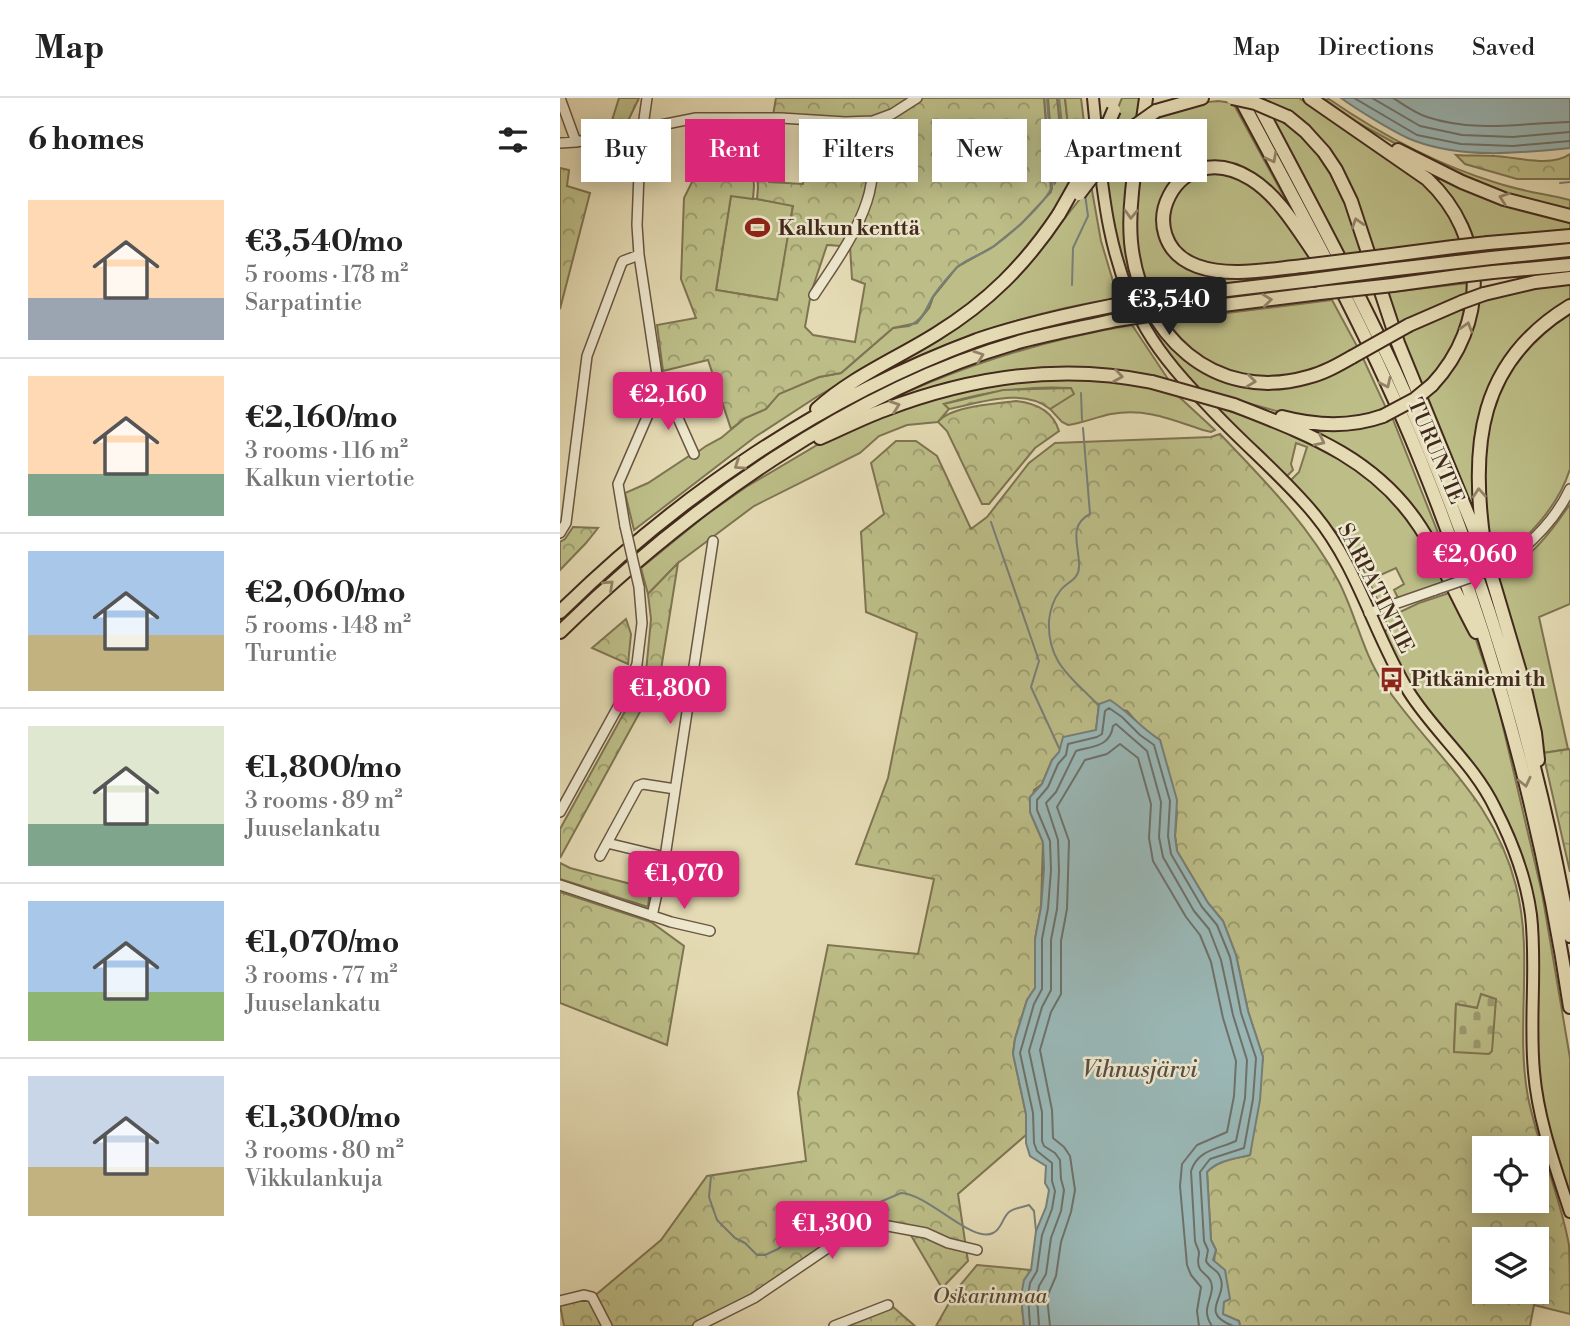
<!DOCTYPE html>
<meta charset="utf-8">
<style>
body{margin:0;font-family:"Libre Bodoni",serif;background:#f2f2f2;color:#222;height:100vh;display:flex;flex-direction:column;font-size:26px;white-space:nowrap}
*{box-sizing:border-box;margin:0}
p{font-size:23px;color:#767676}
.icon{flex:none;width:38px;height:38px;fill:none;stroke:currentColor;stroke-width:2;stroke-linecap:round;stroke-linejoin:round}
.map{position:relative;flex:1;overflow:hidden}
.sheet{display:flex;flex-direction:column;background:#fff;width:560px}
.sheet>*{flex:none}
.top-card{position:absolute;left:21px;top:21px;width:665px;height:63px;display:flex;gap:14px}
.fabs{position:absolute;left:912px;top:1038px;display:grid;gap:14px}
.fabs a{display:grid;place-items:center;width:77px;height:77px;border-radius:0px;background:#fff;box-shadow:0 4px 18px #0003;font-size:35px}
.price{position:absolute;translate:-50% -60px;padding:0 16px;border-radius:7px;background:#db2777;color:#fff;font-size:23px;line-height:46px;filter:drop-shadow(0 2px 4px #0008)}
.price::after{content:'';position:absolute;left:50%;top:42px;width:21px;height:16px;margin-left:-10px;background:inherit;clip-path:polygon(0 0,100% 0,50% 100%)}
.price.selected{background:#222;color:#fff}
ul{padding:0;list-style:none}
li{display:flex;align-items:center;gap:21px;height:175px;padding:0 28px}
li+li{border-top:2px solid #e0e0e0}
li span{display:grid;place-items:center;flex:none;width:196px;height:140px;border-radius:0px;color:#555}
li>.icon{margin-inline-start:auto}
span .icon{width:84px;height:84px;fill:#fffc;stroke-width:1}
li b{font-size:30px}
h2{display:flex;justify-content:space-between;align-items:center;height:84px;padding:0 28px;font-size:30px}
.tag{padding:0 24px;border-radius:0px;background:#fff;box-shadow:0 4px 18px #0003;font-size:24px;line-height:63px}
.tag.selected{background:#db2777;color:#fff}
header{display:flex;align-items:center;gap:42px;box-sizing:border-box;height:98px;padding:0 35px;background:#fff;border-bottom:2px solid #e0e0e0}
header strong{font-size:33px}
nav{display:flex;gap:38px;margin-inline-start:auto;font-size:24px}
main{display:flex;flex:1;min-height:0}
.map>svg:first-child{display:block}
.green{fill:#bcbd87;stroke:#7f7452;stroke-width:2}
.forest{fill:url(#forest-crowns);stroke:#7f7452;stroke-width:2;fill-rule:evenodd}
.cemetery{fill:url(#cemetery-stones);stroke:#7f7452;stroke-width:2}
.water{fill:#9ab8b7;stroke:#777f79;stroke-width:2}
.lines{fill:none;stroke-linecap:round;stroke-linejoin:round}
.shore{stroke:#6e716a;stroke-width:2}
.stream{stroke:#777f79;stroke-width:2}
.minor-casing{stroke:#6a5642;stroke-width:12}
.major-casing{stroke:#422a1c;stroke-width:14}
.highway-casing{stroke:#422a1c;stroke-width:16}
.minor{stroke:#ede7ce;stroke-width:9}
.major{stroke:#e4dab3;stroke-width:10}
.highway{stroke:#e4dab3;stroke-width:12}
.minor-bridge-casing{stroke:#6a5642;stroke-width:12;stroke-linecap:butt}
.highway-bridge-casing{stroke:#422a1c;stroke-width:16;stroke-linecap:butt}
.minor-bridge{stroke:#ede7ce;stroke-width:9}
.highway-bridge{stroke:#e4dab3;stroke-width:12}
.oneway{stroke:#938268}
.labels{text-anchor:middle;stroke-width:5;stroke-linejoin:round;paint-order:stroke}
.poi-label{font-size:21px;font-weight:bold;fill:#422a1c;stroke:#ede7ce;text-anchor:start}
.street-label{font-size:21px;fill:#422a1c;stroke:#ede7ce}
.park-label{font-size:21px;font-style:italic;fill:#5a4731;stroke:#ede7ce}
.water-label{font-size:23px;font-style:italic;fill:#584e43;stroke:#ede7ce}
</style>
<header>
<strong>Map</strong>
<nav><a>Map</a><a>Directions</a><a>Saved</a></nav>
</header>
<main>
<section class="sheet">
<h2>6 homes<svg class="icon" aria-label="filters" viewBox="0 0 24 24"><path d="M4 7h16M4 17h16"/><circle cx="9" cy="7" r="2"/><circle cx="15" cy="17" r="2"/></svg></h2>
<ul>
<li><span style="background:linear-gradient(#ffd9b3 70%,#9aa5b1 0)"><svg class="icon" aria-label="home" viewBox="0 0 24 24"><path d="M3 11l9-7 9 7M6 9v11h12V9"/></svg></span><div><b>€3,540/mo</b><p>5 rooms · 178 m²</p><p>Sarpatintie</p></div></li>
<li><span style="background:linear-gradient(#ffd9b3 70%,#7fa58c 0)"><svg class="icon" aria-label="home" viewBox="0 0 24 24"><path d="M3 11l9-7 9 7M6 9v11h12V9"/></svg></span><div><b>€2,160/mo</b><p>3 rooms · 116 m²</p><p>Kalkun viertotie</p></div></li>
<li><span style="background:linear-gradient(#a9c7e8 60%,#c2b280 0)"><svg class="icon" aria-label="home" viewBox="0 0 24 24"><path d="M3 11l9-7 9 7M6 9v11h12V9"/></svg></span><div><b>€2,060/mo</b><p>5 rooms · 148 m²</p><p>Turuntie</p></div></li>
<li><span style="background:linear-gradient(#dfe7d0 70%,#7fa58c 0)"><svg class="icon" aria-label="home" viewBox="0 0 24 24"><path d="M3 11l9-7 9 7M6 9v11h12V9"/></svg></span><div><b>€1,800/mo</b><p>3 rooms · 89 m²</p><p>Juuselankatu</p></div></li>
<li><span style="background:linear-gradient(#a9c7e8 65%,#8fb573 0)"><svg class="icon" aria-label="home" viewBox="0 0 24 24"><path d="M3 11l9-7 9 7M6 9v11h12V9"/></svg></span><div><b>€1,070/mo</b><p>3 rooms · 77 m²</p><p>Juuselankatu</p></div></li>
<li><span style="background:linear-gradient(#c9d6e8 65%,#c2b280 0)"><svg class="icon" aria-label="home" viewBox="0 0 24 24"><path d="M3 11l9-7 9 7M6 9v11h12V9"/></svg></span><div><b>€1,300/mo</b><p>3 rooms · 80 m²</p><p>Vikkulankuja</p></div></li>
</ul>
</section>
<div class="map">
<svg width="1010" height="1228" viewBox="0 0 1010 1228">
<defs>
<pattern id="forest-crowns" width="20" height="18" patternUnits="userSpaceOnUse" patternTransform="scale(1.75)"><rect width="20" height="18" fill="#bcbd87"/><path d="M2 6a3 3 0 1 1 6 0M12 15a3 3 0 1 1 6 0" fill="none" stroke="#9a9a6e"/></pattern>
<pattern id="cemetery-stones" width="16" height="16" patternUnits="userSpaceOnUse" patternTransform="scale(1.75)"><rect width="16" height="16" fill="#bcbd87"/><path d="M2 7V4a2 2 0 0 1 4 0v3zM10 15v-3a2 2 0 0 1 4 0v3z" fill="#9a9a6e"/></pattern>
</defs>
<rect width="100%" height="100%" fill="#e4dab3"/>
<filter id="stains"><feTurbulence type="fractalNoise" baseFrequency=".00286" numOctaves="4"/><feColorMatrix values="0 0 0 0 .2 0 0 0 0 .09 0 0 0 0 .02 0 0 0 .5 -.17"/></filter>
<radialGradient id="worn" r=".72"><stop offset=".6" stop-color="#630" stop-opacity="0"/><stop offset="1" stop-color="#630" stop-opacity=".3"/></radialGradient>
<path class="green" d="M484 0H488L495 83 504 69 497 0H505L511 54 525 33 529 57 480 141 401 216 258 298 195 339 74 432 65 395 88 385 129 358H132L146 348 161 340 185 320 206 311 218 296 259 279 281 275 333 230 349 228 369 210 373 199 397 169 434 148 461 126 492 91Z
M562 0H583L580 19 559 36 544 55 543 46Z
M701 0H739L853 76 881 101 903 144 809 156 773 59Z
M769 1C820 36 878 67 937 85 961 93 986 96 1010 102V114L953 100 847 52 789 20 763 2Z
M658 3 673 5 746 139C737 128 710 91 701 85 693 80 646 65 639 66 612 72 590 109 601 135 605 146 630 165 639 174L757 170 759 174 587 195C568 129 577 89 588 23 611 12 632 5 658 3Z
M709 14C722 21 735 28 745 38 776 68 790 116 802 156L783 159Z
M579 29 569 92 580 197H574C559 155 550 112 544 68L560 46Z
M857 69 1010 122V135L909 143Z
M664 74C674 79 685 83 694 89 718 106 736 137 751 162 710 167 668 176 629 159 622 156 620 149 616 143 600 118 610 89 637 76 644 73 656 74 664 74Z
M531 87 541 143 558 200C455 216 371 249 279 296L434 200 470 164Z
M171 97 233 107 218 202 156 192Z
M1010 183V203L984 220 920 316 914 342 913 365 920 441 864 299 881 284 916 203 947 194Z
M908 185V198L835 229 823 195Z
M772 202 798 250 774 264 728 280 676 277 640 261 602 223Z
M908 206C899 239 886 267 860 291L837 237Z
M1010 212V371C998 409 966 444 932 465L922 393 924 334 948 274 968 248Z
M594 223 615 250 704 288 802 258 827 312 791 322 745 321 637 291 611 261 587 224Z
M572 227 610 284 467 273 285 324C376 276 470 244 572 227Z
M482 278 562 283 617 297 655 332 651 334 643 332C610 321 586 310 551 316 536 319 523 325 508 327L502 324 490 311 513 296 510 290C467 288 426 293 384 306L389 311 378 324 347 327 319 338 300 355 194 408 118 465 88 496 81 470 146 417 186 389 269 340 371 299Z
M653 308C720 328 789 354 837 406 857 429 871 458 886 484L838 500 834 492 844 486 836 470 818 478 823 492H827L831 502 818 503C806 479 795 446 772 430L731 382 739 374 747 349 736 345 731 366 733 372 727 378 682 337Z
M832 319 896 480 891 481 837 395 751 334 794 331Z
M1010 406V506L979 519 1008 651 983 655 936 480C968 463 990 436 1010 406Z
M892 494 915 539 937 603 982 795 1010 960V1102L996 1060 977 981 975 863 956 748 850 588 823 536 828 530 825 521 859 505Z"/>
<path class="forest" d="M59 0H79L67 25 49 32Z
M216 0H350C342 5 335 11 327 15 293 29 249 19 213 17Z
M362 0H484L491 94 461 126 434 148 397 169 373 199 369 210 357 225 333 230 281 275 259 279 219 296 206 311 185 320 171 331 148 262 103 273 97 227 136 220 121 181 124 100 135 78H161L168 25H188L194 88 193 101 171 98 156 192 217 202 233 108 197 101 198 89 192 25H206L209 84 243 86 252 25 309 29C314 52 308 93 300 115 295 127 287 138 281 148L267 147 251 195 245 229 253 237 295 244 305 186 292 181 290 148 314 86 319 32 326 23Z
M488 0H497L504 69 495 85Z
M505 0H521L525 33 511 56Z
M1010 56V81H957L905 66 896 57C909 58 922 57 935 58 957 59 990 70 1010 56Z
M0 70 9 72 7 88 30 95 0 211Z
M511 290 514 296 490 311C463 289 420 305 389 311L384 306 443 292Z
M456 303C475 305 493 313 499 333L475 350 429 406H422L387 333 378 324C391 308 436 306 456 303Z
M660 336C704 382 749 427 779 484 796 517 803 556 824 586 872 656 934 700 956 788 974 857 955 929 968 999 978 1049 1000 1097 1009 1147 1010 1168 1010 1194 1010 1216L974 1207 970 1228H680L679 1223 663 1217C664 1195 649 1172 656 1152L651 1142 647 1074C659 1062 674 1061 690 1057L703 959 688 913 676 857 663 823 648 805 617 753 615 738 617 714 600 642 584 632 567 613 539 606 536 632 500 654 492 662 482 686 474 692 470 714 483 744 481 809 475 841V890L467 902 455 941 453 955 466 1016 467 1036 398 1096 408 1163 382 1190 349 1134 297 1130 193 1198 136 1228H4L0 1207 32 1200 101 1142 147 1078 246 1063 238 995 268 847 358 856 374 781 296 766 328 680 357 535 306 514 301 434 324 416 311 365 336 343H356L377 358 411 431 427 419 469 365 495 345 651 339ZM896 906 917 910 932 928V952L894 954ZM924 1050H976V1102H924ZM924 1141H976V1194H924Z
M13 429 38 430 26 445 0 472V444L5 441Z
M118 465 100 578 86 574 91 521 88 496Z
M66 521 71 536 68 566 32 550Z
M80 586 93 590 0 760V731Z
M1010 651V774L983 655Z
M0 765 10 770 90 791 88 809 0 781Z
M0 794 91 824 124 848 107 947 0 905Z
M417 1167 471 1172C458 1190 462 1207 464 1228H376L397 1191Z
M332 1208 355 1228H280Z"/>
<path class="cemetery" d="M921 896 936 901 932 953 929 956 894 954 896 906 917 910Z"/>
<path class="water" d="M781 0H1010V50C960 55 904 61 855 43 838 37 796 11 781 0Z
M550 602C569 614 582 631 600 642L617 702 615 738 617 753 648 805 663 823 676 857 688 913 703 959 700 1002 690 1057C674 1061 658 1062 647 1074L651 1142 656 1152 653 1162 665 1172 670 1201 664 1204 663 1216 679 1223 680 1228H464L461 1198 464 1182 471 1172 476 1133 486 1109 489 1092 485 1085 486 1068 470 1058 466 1045V1016L453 956 455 941 467 902 475 890V841L481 809 484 771 483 744 470 714V699L482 686 492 662 499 654 503 639 536 632 539 606Z"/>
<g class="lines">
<path class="shore" d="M794 0 857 37 901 46 953 48 1010 43
M812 0 860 28 902 37 953 39 1010 34
M833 0C843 6 855 15 867 19 916 35 960 25 1010 24
M470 1228 468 1198 470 1185 477 1173 482 1137 492 1111 495 1093 492 1083V1065L477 1053 474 1045 473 1015 460 955 474 906 482 891V841L488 810 491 772 490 743 477 712V702L488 689 498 666 506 657 508 646 537 639 542 636 545 613 549 610 562 619 580 637 594 647 610 703 608 738 611 756 642 809 657 827 670 859 681 915 696 960 693 1001 684 1050 650 1061 640 1074 644 1143 648 1152 646 1163C649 1169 655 1171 658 1175 673 1198 635 1213 673 1228
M479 1228 477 1199 479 1188 486 1176 491 1140 501 1113 504 1092 501 1081 500 1062 495 1055 484 1048 482 1043V1014L469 953 482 909 491 892V842L497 811 499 773 498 742 486 705 496 694 516 653C533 648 550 649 553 628L556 626 587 653 601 704 599 739 603 759 634 813 649 831 661 862 673 917 687 962 685 1000 676 1043C659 1051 638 1051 631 1073L635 1143C636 1147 638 1150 639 1154 639 1161 636 1164 640 1171 645 1178 652 1179 652 1190 651 1204 641 1212 652 1228
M490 1228 487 1199 496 1178 501 1144 511 1114 515 1092 510 1058 504 1049 493 1040 492 1012 480 952 491 914 501 896V843L507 811 509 743 497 709 525 662 547 656 560 646 578 660 591 706 589 740 593 763 626 819 640 837 651 864 663 920 676 963 674 998 667 1034 637 1047 622 1066 620 1088 627 1167 631 1177 641 1189 637 1213 639 1228"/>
<path class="stream" d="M499 0 507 70 515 79
M1000 85 1010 84
M512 187 513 150 528 118 525 96
M349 228C362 222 366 212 372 200 377 192 393 172 400 167 411 159 423 156 433 149 448 138 494 100 493 82L487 0
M521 295 522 322
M523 330 530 416C507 428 520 449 519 469 519 482 506 484 500 493 493 502 490 512 489 523 487 566 513 580 539 608
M431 424 479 563 471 589 499 650
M151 1078 149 1099 157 1122 175 1140 185 1145 197 1157H205L218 1151 229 1142 264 1129 271 1122 297 1114 341 1095C369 1096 412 1146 433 1135 442 1131 442 1120 449 1114 454 1110 463 1109 469 1107L474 1113 476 1133"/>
<defs>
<path id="minor" d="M0 0 16 44
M0 45 16 44 136 20H221L285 24 313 23 332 16 357 0
M254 197C273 168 296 137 307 103 315 79 314 48 313 23
M96 293 106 296 109 300 134 356
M65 428 58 386 94 303 97 277 79 157 77 127 80 49 87 0
M0 435 6 425 27 258 61 167 63 163 79 157
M943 466C971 446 995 423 1010 391
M809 515 875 492
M71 580 131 588
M0 714 64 598 77 566 82 525 79 489
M40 758 47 745
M105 759 47 745 78 688 83 686 115 691
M0 787 111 824 150 833
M92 818 105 759 153 443
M0 1203 24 1197 32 1199 47 1228
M138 1228 194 1200 297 1130 328 1128 366 1135 388 1145 417 1152
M274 1228 328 1207"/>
<path id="major" d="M533 0C541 78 545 161 586 231 603 260 626 285 649 309 683 346 723 378 755 417 798 469 814 537 849 594 875 635 914 666 935 710 952 743 966 779 971 817 977 869 969 922 974 974 978 1022 995 1068 1010 1114"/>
<path id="highway" d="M586 0C580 47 567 97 571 144 580 236 654 306 748 279 764 275 778 267 792 259
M680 0C743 118 809 236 859 359 931 536 982 720 1010 909
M695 0C743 91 792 181 835 273 917 453 976 644 1010 838
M750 0 867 81C928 138 929 226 872 287
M596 13 642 0
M728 19 745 33 764 54 776 72 791 103 838 245 927 463 965 591 975 635 978 662
M838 52 902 84 944 101 1010 118
M928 145 1010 138
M824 158 893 149
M931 160 1010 152
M743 168C710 171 670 180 637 168 567 142 616 34 691 81 720 99 740 135 759 162
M828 172 897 164
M933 174 1010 167
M833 187 899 178
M924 196 975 184 1010 180
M609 199 752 182
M615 213 760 195
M849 227 902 204
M674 307C748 336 815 360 860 429 882 463 897 499 916 534
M257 311C292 279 336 261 376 236 428 204 465 167 499 116
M722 319C756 328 789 330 823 318
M260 340C281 331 302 320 324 312 410 279 501 265 592 284
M924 445C910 348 918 264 1010 208
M0 514C119 397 261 300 417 242 461 227 506 217 551 208
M0 534C126 411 291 291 462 243 493 235 525 229 556 222"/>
</defs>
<use href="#minor" class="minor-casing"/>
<use href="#major" class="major-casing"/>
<use href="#highway" class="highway-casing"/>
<use href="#minor" class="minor"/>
<use href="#major" class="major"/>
<use href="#highway" class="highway"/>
<defs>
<path id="minor-bridge" d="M65 428 79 489
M875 492 912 479 943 466"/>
<path id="highway-bridge" d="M672 0 695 5 728 19
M572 30 596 13
M519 96 561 41
M499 116 542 40 554 12
M893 149 928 145
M897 164 931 160
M743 168 824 158
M899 178 933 174
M752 182 828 172
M760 195 833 187
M902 204 924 196
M551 208 609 199
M556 222 615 213
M792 259 849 227
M592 284 674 307
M823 318 855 301 872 287"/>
</defs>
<use href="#minor-bridge" class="minor-bridge-casing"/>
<use href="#highway-bridge" class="highway-bridge-casing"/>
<use href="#minor-bridge" class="minor-bridge"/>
<use href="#highway-bridge" class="highway-bridge"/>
</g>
<defs><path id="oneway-chevron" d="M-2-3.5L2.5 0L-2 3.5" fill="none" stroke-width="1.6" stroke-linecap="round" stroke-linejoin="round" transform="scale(1.75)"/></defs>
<g class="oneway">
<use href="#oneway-chevron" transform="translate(712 60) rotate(62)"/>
<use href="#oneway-chevron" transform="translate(944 100) rotate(-161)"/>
<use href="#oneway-chevron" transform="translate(571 116) rotate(92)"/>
<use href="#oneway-chevron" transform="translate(797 125) rotate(-107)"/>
<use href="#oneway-chevron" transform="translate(707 202) rotate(-7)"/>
<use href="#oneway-chevron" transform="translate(907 229) rotate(-73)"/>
<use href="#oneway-chevron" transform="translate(419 258) rotate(-20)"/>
<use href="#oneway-chevron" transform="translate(558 278) rotate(9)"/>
<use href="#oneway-chevron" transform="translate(691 283) rotate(7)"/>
<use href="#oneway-chevron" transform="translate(826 285) rotate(65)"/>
<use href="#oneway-chevron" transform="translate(335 308) rotate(-19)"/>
<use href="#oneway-chevron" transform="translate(760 343) rotate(26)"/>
<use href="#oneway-chevron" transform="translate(179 367) rotate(146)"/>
<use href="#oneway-chevron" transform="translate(919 395) rotate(-94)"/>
<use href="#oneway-chevron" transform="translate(49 487) rotate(-43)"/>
<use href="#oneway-chevron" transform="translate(965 684) rotate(77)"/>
</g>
<defs>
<symbol id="stadium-bare" viewBox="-9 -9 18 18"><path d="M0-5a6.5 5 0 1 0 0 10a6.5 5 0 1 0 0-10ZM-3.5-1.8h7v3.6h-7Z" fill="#8f2418" stroke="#ede7ce" stroke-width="2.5" paint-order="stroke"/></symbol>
<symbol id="bus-bare" viewBox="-9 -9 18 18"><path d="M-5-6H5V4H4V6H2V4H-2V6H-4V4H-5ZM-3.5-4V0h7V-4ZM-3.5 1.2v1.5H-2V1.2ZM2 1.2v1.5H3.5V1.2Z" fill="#8f2418" stroke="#ede7ce" stroke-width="2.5" paint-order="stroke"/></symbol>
</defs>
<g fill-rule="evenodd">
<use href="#stadium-bare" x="180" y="112" width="35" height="35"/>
<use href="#bus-bare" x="814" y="564" width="35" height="35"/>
</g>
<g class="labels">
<g class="poi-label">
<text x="218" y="137">Kalkun kenttä</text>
<text x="851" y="588">Pitkäniemi th</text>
</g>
<g class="street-label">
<text transform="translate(876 353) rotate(67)" y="7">TURUNTIE</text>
<text transform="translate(816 490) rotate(63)" y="7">SARPATINTIE</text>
</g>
<g class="park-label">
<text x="430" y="1205">Oskarinmaa</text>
</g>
<g class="water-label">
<text x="580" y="979">Vihnusjärvi</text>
</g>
</g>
<rect width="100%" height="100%" filter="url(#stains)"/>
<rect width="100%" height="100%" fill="url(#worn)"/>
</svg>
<div class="fabs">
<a><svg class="icon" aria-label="locate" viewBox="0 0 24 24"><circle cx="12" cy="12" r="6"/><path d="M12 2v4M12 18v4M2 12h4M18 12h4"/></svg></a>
<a><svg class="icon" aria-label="layers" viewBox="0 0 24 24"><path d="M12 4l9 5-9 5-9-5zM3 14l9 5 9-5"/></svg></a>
</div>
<b class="price selected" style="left:609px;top:239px">€3,540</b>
<b class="price" style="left:108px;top:334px">€2,160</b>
<b class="price" style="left:915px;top:494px">€2,060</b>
<b class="price" style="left:110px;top:628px">€1,800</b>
<b class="price" style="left:124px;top:813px">€1,070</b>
<b class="price" style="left:272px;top:1163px">€1,300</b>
<div class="top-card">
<a class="tag">Buy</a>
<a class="tag selected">Rent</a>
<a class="tag">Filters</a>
<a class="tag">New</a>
<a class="tag">Apartment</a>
</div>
</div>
</main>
